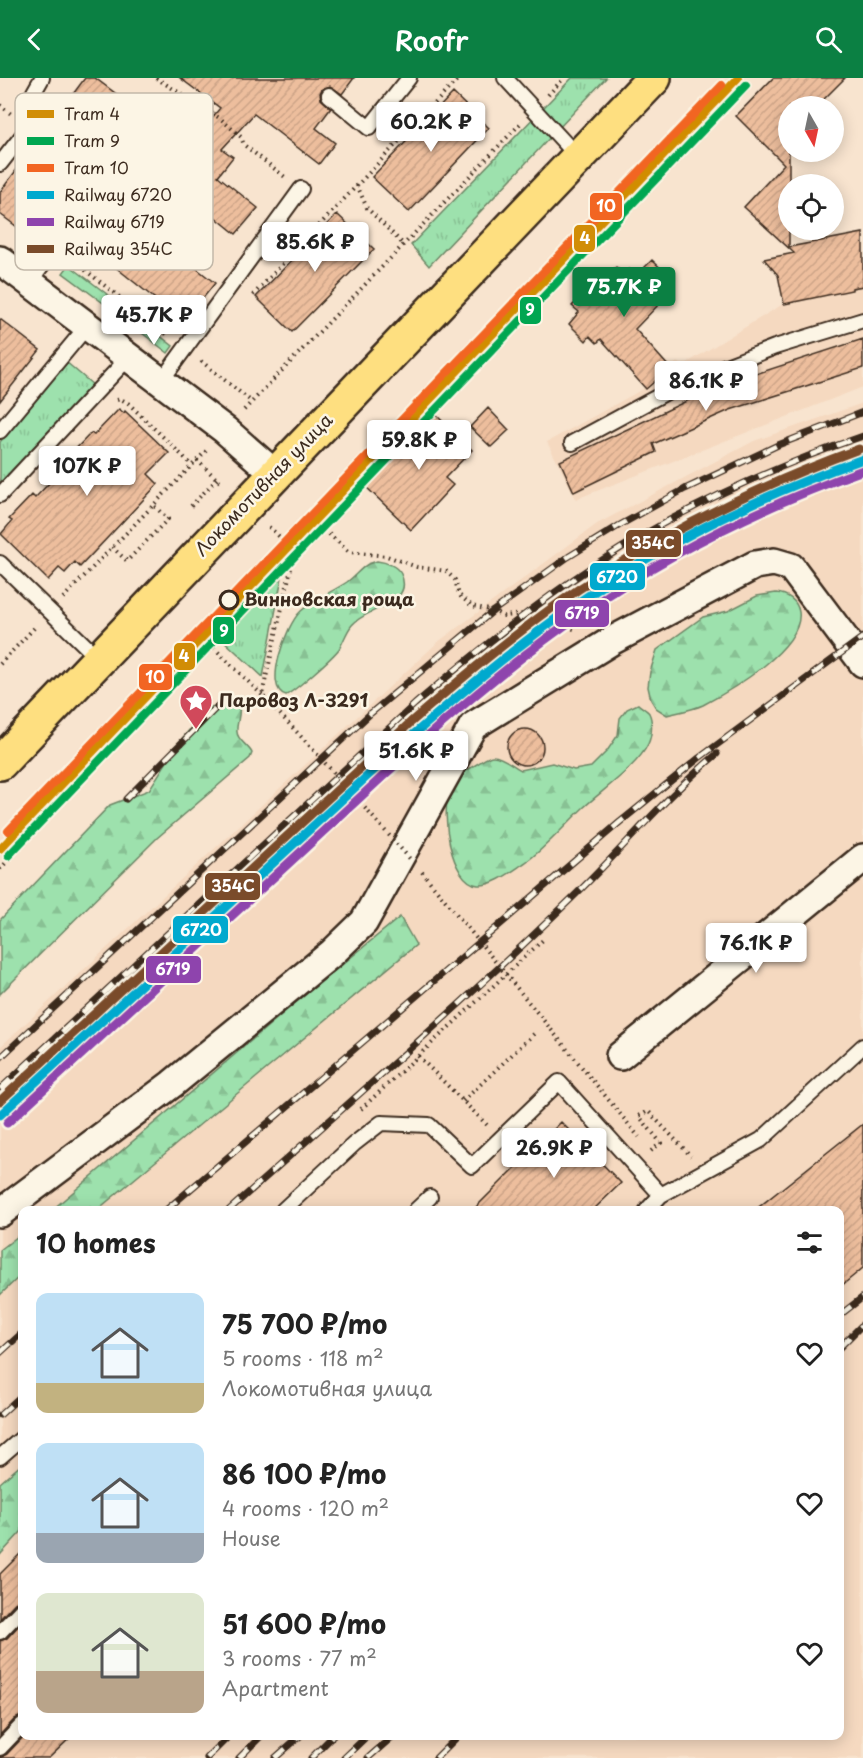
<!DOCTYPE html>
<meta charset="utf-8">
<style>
body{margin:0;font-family:"Playpen Sans",sans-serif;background:#f6f6f6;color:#222;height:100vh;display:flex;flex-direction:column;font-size:22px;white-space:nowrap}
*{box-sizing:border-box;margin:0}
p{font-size:20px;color:#767676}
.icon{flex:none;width:33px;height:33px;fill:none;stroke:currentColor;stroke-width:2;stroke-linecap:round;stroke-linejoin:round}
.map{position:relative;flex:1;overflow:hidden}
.panel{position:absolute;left:18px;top:1128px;width:826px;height:534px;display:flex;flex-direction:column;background:#fff;border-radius:12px;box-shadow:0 3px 15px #0003}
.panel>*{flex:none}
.needle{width:39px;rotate:171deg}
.buttons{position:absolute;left:778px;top:18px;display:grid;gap:12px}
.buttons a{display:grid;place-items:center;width:66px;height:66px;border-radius:50%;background:#fff;box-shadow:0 3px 15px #0003;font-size:30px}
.price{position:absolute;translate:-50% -51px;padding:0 14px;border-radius:6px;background:#fff;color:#222;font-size:20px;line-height:39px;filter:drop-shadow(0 2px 3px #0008)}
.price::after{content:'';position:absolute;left:50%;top:36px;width:18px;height:14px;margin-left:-9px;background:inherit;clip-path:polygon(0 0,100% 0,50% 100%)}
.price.current{background:#0b8043;color:#fff}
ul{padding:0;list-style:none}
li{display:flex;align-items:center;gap:18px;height:150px;padding:0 18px}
li span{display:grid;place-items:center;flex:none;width:168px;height:120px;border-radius:12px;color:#555}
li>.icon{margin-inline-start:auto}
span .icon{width:72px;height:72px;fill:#fffc;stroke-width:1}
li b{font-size:26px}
h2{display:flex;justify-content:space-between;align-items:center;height:72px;padding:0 18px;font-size:26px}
header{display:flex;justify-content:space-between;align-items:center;height:78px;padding:0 18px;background:#0b8043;color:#fff;font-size:27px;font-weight:600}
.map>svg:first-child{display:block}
.built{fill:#f5d9c0;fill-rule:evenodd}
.grass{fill:url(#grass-tufts);stroke:#6c8666;stroke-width:1.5}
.forest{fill:url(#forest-firs);stroke:#6c8666;stroke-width:1.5}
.building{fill:url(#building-hatch);stroke:#3b2a1e;stroke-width:1.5}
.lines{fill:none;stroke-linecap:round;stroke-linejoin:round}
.lane-casing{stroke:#3b2a1e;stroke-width:18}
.street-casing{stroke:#3b2a1e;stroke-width:32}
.primary-casing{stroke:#3b2a1e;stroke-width:38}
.path{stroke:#3b2a1e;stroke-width:4;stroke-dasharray:1.5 4.5;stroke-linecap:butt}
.lane{stroke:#fcf5e5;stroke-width:14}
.street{stroke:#fcf5e5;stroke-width:27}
.primary{stroke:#fedf80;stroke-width:33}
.rail-casing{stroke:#3b2a1e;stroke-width:7}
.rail{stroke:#fcf5e5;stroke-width:4.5;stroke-dasharray:14;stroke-linecap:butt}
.path-bridge{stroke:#3b2a1e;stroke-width:4;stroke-dasharray:1.5 4.5;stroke-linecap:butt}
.rail-1-casing{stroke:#fcf5e5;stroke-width:14}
.rail-2-casing{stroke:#fcf5e5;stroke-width:14}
.rail-3-casing{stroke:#fcf5e5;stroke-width:14}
.rail-1{stroke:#00a9ce;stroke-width:9}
.rail-2{stroke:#8e44ad;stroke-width:9}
.rail-3{stroke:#7a4b2a;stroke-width:9}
.tram-1-casing{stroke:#fcf5e5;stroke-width:12}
.tram-2-casing{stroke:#fcf5e5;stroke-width:12}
.tram-3-casing{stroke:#fcf5e5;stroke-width:12}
.tram-1{stroke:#d18d06;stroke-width:8}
.tram-2{stroke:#00a651;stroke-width:8}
.tram-3{stroke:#f26522;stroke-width:8}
.stop-dot{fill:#fcf5e5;stroke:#3b2a1e;stroke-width:3}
.labels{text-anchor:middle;stroke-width:5;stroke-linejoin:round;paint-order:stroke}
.street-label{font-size:18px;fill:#3b2a1e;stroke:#fcf5e5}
.stop-label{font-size:18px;font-weight:bold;fill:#3b2a1e;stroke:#fcf5e5;text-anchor:start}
.poi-label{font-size:18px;font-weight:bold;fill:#3b2a1e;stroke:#fcf5e5;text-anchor:start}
.key{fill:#fcf5e5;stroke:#c2b8a9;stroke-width:1.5}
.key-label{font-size:16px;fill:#3b2a1e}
.line-badge{stroke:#fcf5e5;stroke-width:2}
.badge-label{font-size:16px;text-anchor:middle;font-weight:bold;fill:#fff}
</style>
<header><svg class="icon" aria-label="back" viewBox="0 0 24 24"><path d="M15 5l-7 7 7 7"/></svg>Roofr<svg class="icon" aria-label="search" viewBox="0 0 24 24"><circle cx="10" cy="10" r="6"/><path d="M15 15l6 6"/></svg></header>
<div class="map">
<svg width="863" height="1680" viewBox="0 0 863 1680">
<defs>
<pattern id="grass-tufts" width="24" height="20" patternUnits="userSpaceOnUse" patternTransform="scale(1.5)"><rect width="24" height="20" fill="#9de1ad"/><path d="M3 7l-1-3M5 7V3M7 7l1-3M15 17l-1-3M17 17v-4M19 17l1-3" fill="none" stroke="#88c194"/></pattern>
<pattern id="forest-firs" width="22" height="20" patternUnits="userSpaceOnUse" patternTransform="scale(1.5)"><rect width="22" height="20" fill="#9de1ad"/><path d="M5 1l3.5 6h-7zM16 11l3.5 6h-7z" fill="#88c194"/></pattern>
<pattern id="building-hatch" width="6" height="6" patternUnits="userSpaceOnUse" patternTransform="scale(1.5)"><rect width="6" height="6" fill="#edbe9d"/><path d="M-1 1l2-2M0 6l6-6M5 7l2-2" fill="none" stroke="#cca387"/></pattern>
</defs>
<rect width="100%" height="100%" fill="#f8e4cf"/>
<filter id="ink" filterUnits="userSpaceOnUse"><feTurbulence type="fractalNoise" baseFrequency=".0167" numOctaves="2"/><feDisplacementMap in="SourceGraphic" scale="12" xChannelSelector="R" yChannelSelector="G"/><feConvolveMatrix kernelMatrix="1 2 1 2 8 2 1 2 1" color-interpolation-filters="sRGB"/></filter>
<g filter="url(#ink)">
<path class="built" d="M863 181V309L576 421 547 364 652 306 677 284 682 288 783 226 778 197Z
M863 325V1680H0V969L438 564 597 446 754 363ZM22 1132H840V1658H22Z"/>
<path class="grass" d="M572 0H606L429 188 411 167Z
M69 187 116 223 110 230 63 195Z
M127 232 173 268 168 275 121 239Z
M65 283 93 307 0 407V364Z
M282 499 263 599 222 561Z"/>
<path class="forest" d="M377 483C386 484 397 488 401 496 415 527 366 529 352 547 346 554 344 563 339 571 333 579 295 613 286 617 262 611 287 546 300 534 312 522 332 514 347 504 354 499 361 490 368 486 371 485 374 484 377 483Z
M776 515C787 516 797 522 799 534 804 570 730 613 703 627 692 632 679 634 667 637L656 630 651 622 648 609 650 594 657 572 703 539 728 533 757 518Z
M229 624 239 628C241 638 236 645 237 654 237 662 248 667 252 675L250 680 157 760 0 916V842L110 727 149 712 180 663 201 638 211 629Z
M638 626C641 629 647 632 649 635 653 643 652 658 648 666 638 688 601 713 583 730 566 746 542 774 523 786 511 794 493 808 478 807 450 804 441 736 449 715 454 701 465 693 477 686 482 683 488 678 493 678 502 678 513 688 521 692L552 685 574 692 591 689 607 673 618 657 620 640 627 631Z
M400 839 416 867 97 1132H52L287 932Z
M22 1155V1196L0 1217V1172Z
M22 1386V1453L0 1477V1405Z"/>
<path class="building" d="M85 0H95L135 30 42 151 37 147 29 158 0 136V114Z
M180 0H354L342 16 330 8 322 11 320 15 321 21 331 30 316 50 335 65 319 86 254 36 222 71 233 79 218 98 258 130 236 156 199 126 195 130 151 95 176 64 186 72 220 30Z
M773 0H845L817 28H789V169L863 155V208L852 210V212L784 226 778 197 764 181 794 175 744 129 784 86 736 38Z
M453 15 489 50 409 134 372 99Z
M125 134 215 205 184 244 94 172Z
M337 136 374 171 292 254 256 219Z
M652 182 670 199 654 215 662 223 635 251 670 290 646 311 601 261 597 265 590 258 586 263 569 246 579 234 572 228 605 194 608 197 616 189 622 195 625 192 627 194 629 191 636 198Z
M0 241 40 272 0 323Z
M863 261V290L730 332 653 366 656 374 574 414 560 383 716 309Z
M488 330 509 352 491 369 470 349Z
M119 331 124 335 125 333 169 375 148 396 158 406 80 489 75 484 65 495 59 490 48 502 1 456 12 443 9 441 32 417 35 420 72 381 69 378 91 355 94 357Z
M432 333 472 372 445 400 453 407 411 452 364 407Z
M507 669a18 18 0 1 1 36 0a18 18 0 1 1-36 0Z
M561 1044 621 1105 593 1132H473Z
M863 1046V1190L840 1209V1132H755Z
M22 1474V1522L15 1525 0 1541V1496Z
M22 1544V1638L15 1641 0 1657V1563L7 1560Z
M24 1658H72L49 1680H0L7 1676Z"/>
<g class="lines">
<defs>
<path id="lane" d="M505 0 578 79
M329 17 369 50 409 0
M0 86 29 49 34 14 42 0
M29 204 153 44
M162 302 301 111
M0 353 88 247
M572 365 685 304 775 269 863 242
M0 417 130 278
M0 485 99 581
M283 1132 354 1066 381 1045 429 1047 472 1088 559 1004 661 1117
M416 1132 430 1119
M647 1132 661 1117 761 1062 863 968
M0 1379 22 1360
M0 1554 22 1531
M0 1670 22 1647"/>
<path id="street" d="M0 182 225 352 275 396
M620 978 863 780
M0 1135 172 1006 332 875 364 844 473 648 613 562 755 487 774 484 791 489 863 585"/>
<path id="primary" d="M0 685 654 0"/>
</defs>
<use href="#lane" class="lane-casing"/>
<use href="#street" class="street-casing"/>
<use href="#primary" class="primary-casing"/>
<path class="path" d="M156 0 221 41 241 59 244 67 285 99
M548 17 564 0
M0 27 11 36
M357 107 367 130 404 167
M71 181 169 258
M253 217 459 0
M113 232 121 220
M118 236 127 225
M201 283 252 324
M117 322 121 321 128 325 192 387
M244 332 520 46
M197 382 222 406
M191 428 217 401
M320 448 349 474 387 478 417 489 446 493 455 502 459 517 472 528 493 533 504 538 524 536 577 552
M269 449 295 473
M112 469 127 483 168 441 153 427
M295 473 262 617 309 667
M63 520 206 373
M0 586 37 547
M262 617 209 565 294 474
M0 791 186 594 209 565
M418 978 487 1047
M463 1023 537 953
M361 1031 545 860
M651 1073 661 1065 639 1038 648 1033 691 1078"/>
<use href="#lane" class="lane"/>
<use href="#street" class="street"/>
<use href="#primary" class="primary"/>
<defs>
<path id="rail" d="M126 721 222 624
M0 980 371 635 493 533 568 479 620 447 685 411 778 367 863 334
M0 1011 415 626C473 576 532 528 596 486 678 432 770 390 863 358
M166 1132 620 744 699 680 863 559
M229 1132C344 1029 461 928 572 820 621 773 664 720 717 676
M840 1237 863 1219
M840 1269 863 1246
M0 1275 22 1255
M0 1337 22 1317
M207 1680 229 1658
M239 1680 261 1658
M275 1680 300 1658
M311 1680 333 1658
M344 1680 367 1658
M368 1680 393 1658
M436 1680 458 1658"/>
</defs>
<use href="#rail" class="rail-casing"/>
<use href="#rail" class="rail"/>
<path class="path-bridge" d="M309 667 411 782
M422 794 639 1059"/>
<defs>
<path id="rail-1" d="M0 1037 387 680C450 624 513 570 582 522 669 462 764 416 863 381"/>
<path id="rail-2" d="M7 1045 394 688C456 632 519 578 588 531 673 472 766 427 863 392"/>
<path id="rail-3" d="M0 1023 411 644C465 597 520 551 579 511 667 453 760 407 859 371"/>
</defs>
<use href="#rail-1" class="rail-1-casing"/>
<use href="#rail-2" class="rail-2-casing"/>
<use href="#rail-3" class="rail-3-casing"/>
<use href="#rail-1" class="rail-1"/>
<use href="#rail-2" class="rail-2"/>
<use href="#rail-3" class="rail-3"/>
<defs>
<path id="tram-1" d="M0 771 738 0"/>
<path id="tram-2" d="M8 778 746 7"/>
<path id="tram-3" d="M8 753 722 7"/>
</defs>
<use href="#tram-1" class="tram-1-casing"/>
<use href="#tram-2" class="tram-2-casing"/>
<use href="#tram-3" class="tram-3-casing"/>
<use href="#tram-1" class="tram-1"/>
<use href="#tram-2" class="tram-2"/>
<use href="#tram-3" class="tram-3"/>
</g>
</g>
<defs>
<symbol id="sight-pin" viewBox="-11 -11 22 30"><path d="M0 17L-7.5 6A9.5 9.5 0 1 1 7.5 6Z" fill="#d1495b" stroke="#fcf5e5"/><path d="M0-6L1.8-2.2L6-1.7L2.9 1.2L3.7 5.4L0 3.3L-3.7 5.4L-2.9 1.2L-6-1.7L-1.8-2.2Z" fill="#fff"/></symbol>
</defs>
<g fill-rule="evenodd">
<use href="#sight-pin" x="177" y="604" width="38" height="52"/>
</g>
<circle class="stop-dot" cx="229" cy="522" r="9"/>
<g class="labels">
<g class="street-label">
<text transform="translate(264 407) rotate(-46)" y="6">Локомотивная улица</text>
</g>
<g class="stop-label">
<text x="244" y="528">Винновская роща</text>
</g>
<g class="poi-label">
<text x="219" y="629">Паровоз Л-3291</text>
</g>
</g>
<rect x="15" y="15" width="198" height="177" rx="9" class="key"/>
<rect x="27" y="32" width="27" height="8" fill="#d18d06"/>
<rect x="27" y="59" width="27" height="8" fill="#00a651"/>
<rect x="27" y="86" width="27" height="8" fill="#f26522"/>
<rect x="27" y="113" width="27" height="8" fill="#00a9ce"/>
<rect x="27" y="140" width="27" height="8" fill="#8e44ad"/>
<rect x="27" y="167" width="27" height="8" fill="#7a4b2a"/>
<g class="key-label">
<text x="64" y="42">Tram 4</text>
<text x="64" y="69">Tram 9</text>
<text x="64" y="96">Tram 10</text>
<text x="64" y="123">Railway 6720</text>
<text x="64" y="150">Railway 6719</text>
<text x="64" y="177">Railway 354С</text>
</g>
<g class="line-badge">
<rect x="589" y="114" width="34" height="29" rx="6" fill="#f26522"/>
<rect x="573" y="146" width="23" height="29" rx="6" fill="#d18d06"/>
<rect x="519" y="218" width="23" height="29" rx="6" fill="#00a651"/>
<rect x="625" y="451" width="57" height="29" rx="6" fill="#7a4b2a"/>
<rect x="589" y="484" width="57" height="29" rx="6" fill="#00a9ce"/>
<rect x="554" y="521" width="56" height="29" rx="6" fill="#8e44ad"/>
<rect x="212" y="538" width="23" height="29" rx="6" fill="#00a651"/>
<rect x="173" y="564" width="23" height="29" rx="6" fill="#d18d06"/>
<rect x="138" y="585" width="35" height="28" rx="6" fill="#f26522"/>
<rect x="204" y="794" width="57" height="29" rx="6" fill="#7a4b2a"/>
<rect x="172" y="837" width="57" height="29" rx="6" fill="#00a9ce"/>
<rect x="145" y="877" width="57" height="29" rx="6" fill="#8e44ad"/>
</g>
<g class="badge-label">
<text x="606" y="134">10</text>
<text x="585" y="166">4</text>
<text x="530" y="238">9</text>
<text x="653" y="471">354С</text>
<text x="617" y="505">6720</text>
<text x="582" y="541">6719</text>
<text x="224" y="559">9</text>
<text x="184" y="584">4</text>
<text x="155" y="605">10</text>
<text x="233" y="814">354С</text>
<text x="201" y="858">6720</text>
<text x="173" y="897">6719</text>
</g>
</svg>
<div class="buttons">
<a><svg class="needle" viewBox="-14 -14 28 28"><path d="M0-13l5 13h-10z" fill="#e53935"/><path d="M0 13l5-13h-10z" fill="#767676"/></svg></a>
<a><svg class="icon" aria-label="locate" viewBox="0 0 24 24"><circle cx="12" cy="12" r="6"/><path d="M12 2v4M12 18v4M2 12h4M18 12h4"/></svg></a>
</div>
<b class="price" style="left:431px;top:75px">60.2K ₽</b>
<b class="price" style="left:315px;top:195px">85.6K ₽</b>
<b class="price current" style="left:624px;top:240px">75.7K ₽</b>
<b class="price" style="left:154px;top:268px">45.7K ₽</b>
<b class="price" style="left:706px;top:334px">86.1K ₽</b>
<b class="price" style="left:419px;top:393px">59.8K ₽</b>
<b class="price" style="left:87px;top:419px">107K ₽</b>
<b class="price" style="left:416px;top:704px">51.6K ₽</b>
<b class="price" style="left:756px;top:896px">76.1K ₽</b>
<b class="price" style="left:554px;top:1101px">26.9K ₽</b>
<section class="panel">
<h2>10 homes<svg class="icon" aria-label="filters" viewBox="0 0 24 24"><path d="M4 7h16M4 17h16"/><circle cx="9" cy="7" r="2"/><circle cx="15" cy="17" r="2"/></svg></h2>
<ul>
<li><span style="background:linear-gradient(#bfe0f5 75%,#c2b280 0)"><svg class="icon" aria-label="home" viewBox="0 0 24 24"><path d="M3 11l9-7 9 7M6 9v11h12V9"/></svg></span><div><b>75 700 ₽/mo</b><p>5 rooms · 118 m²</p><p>Локомотивная улица</p></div><svg class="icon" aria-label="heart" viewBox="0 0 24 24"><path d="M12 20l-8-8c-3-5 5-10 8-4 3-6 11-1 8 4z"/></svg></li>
<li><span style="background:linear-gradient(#bfe0f5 75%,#9aa5b1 0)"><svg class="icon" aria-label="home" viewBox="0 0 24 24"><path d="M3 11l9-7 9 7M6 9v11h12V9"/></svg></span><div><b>86 100 ₽/mo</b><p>4 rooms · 120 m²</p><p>House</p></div><svg class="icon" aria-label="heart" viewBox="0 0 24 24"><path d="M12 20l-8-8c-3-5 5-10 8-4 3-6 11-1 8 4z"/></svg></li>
<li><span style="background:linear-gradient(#dfe7d0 65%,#b9a48a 0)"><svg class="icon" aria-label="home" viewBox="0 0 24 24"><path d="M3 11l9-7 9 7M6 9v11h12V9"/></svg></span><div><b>51 600 ₽/mo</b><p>3 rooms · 77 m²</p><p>Apartment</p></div><svg class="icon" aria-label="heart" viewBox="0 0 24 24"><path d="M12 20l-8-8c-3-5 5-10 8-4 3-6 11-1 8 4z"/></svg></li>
</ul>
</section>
</div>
